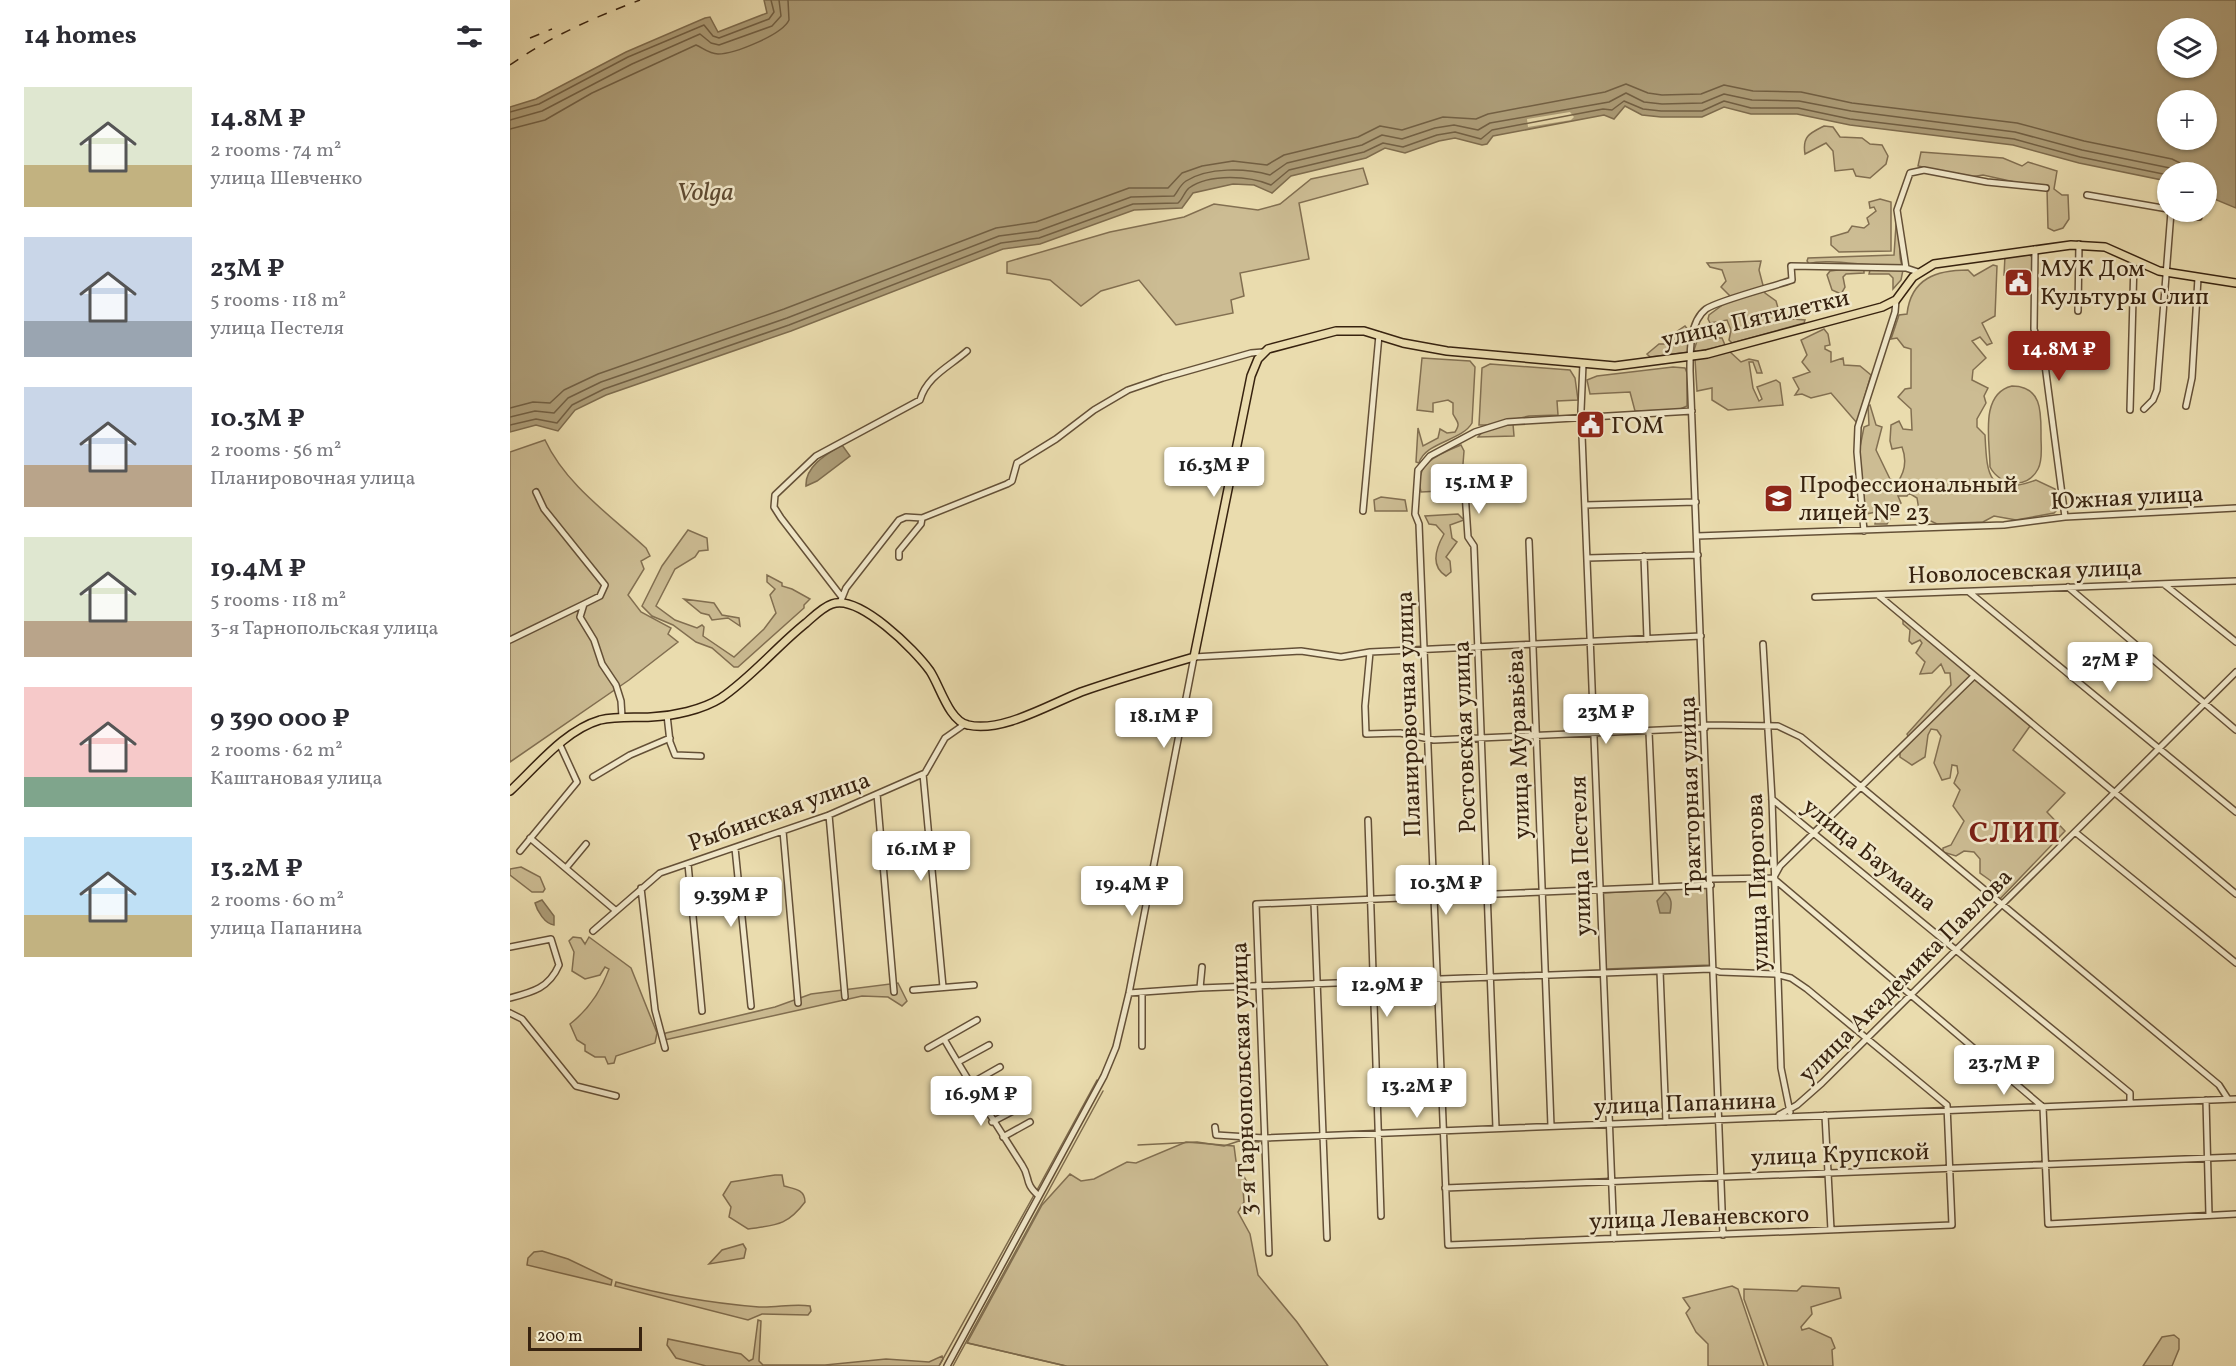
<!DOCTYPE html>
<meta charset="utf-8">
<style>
body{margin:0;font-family:Vollkorn,serif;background:#f7f7f7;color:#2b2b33;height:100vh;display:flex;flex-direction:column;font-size:22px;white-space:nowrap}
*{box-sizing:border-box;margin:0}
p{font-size:20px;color:#7c7c81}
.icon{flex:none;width:33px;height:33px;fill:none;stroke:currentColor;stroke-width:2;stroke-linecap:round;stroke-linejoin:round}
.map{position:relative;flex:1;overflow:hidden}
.sheet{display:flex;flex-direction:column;background:#fff;width:510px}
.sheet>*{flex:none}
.tools{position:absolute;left:1647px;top:18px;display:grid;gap:12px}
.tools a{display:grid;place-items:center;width:60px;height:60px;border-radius:50%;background:#fff;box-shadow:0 2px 4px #0004;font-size:30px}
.scale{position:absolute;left:18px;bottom:15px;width:114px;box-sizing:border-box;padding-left:6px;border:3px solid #37220f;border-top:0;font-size:16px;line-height:21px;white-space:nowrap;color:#37220f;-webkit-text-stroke:4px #f1e8ca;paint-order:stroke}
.price{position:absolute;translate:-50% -51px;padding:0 14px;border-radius:6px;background:#fff;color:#222;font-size:20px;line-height:39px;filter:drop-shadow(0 2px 3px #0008)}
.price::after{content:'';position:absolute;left:50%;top:36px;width:18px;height:14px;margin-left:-9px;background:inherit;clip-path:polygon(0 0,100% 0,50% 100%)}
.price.current{background:#8f2418;color:#fff}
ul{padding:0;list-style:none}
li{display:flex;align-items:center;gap:18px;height:150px;padding:0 24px}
li span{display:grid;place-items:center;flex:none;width:168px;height:120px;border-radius:0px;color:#555}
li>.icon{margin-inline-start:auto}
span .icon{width:72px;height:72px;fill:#fffc;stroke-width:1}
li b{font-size:26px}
h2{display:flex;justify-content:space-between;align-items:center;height:72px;padding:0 24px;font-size:26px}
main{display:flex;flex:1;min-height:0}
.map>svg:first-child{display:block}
.green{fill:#ccbc93;stroke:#826f51;stroke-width:1.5}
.water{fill:#ad9d78;stroke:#7e6c4e;stroke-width:1.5;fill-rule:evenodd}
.pier{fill:#eadcae}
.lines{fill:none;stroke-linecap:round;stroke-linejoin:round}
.shore{stroke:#726044;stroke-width:1.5}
.stream{stroke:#7e6c4e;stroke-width:1.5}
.minor-casing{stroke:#645037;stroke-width:8}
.major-casing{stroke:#37220f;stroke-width:10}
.minor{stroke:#f1e8ca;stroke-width:5}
.major{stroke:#eadcae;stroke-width:7}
.rail{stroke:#37220f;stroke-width:1.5;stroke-dasharray:10 10;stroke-linecap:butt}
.labels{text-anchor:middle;stroke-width:5;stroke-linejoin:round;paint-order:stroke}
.poi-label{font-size:24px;fill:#37220f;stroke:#f1e8ca;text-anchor:start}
.street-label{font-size:24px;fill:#37220f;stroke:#f1e8ca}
.water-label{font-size:26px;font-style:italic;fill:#604d34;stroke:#f1e8ca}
.district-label{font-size:30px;font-weight:bold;letter-spacing:1.5px;fill:#7a1f14;stroke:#f1e8ca}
</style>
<main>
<section class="sheet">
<h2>14 homes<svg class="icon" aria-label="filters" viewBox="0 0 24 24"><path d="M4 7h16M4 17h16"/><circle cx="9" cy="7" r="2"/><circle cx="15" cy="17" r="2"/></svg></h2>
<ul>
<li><span style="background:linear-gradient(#dfe7d0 65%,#c2b280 0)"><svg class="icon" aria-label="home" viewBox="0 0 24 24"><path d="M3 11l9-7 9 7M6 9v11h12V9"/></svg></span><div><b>14.8M ₽</b><p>2 rooms · 74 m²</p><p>улица Шевченко</p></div></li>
<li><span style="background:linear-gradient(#c9d6e8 70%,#9aa5b1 0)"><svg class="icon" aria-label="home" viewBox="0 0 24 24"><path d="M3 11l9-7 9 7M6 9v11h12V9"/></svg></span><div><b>23M ₽</b><p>5 rooms · 118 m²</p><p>улица Пестеля</p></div></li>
<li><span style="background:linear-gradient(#c9d6e8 65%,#b9a48a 0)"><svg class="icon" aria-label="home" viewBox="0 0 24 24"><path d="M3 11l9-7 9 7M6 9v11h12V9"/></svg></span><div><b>10.3M ₽</b><p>2 rooms · 56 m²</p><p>Планировочная улица</p></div></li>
<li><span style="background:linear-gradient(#dfe7d0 70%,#b9a48a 0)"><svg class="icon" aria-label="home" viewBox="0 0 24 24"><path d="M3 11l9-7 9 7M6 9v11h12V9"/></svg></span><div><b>19.4M ₽</b><p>5 rooms · 118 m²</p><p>3-я Тарнопольская улица</p></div></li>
<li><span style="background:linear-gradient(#f6c9c9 75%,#7fa58c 0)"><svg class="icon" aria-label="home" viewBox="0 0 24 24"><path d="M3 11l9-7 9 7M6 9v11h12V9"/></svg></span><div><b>9 390 000 ₽</b><p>2 rooms · 62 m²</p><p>Каштановая улица</p></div></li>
<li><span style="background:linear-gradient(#bfe0f5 65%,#c2b280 0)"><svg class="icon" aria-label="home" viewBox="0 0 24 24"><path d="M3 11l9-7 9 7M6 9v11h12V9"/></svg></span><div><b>13.2M ₽</b><p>2 rooms · 60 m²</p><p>улица Папанина</p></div></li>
</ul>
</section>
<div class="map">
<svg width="1726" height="1366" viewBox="0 0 1726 1366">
<rect width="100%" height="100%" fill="#eadcae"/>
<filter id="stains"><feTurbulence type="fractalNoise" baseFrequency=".00333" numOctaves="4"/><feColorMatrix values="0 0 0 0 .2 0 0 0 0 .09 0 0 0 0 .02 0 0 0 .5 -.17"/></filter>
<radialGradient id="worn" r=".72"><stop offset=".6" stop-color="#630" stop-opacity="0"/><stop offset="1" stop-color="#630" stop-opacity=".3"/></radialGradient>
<path class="green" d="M1314 126 1323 127 1330 137 1352 138 1360 144 1372 145 1378 156 1376 164 1360 178 1346 176 1343 169 1325 171 1323 151 1316 143 1295 154C1292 136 1300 133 1314 126Z
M1411 152 1493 158 1512 166 1518 162 1547 171 1544 189 1552 195H1558L1559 219 1553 228 1544 231 1538 228 1537 189 1473 175 1460 177 1408 166Z
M853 168 858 184 789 203 799 259 730 273 734 296 721 300 723 313 666 325 629 280 591 291 571 306 540 280 497 273V262L600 232 674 217 704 204 748 210 770 204 801 179Z
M1370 199 1381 202V251L1329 252 1321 245V237L1338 232 1342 226 1354 228 1359 224 1357 218 1366 211 1364 207 1360 208 1359 202Z
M1386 225C1395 238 1386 252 1392 265 1369 269 1316 257 1299 264L1297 261 1298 258 1384 255Z
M1517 253 1522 257 1523 275H1494L1495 256Z
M1251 261 1249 270 1255 293 1266 301 1271 318 1295 320 1294 323 1222 343 1219 340 1221 330 1217 320 1200 323 1198 319 1199 315 1222 298 1211 287 1216 281 1212 270 1200 267 1197 263Z
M1483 265 1487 266 1485 316 1472 323 1482 343 1477 345 1470 337 1462 341 1476 358 1463 370 1462 380 1478 388 1474 396 1476 403 1467 419V427L1475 435C1477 474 1477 498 1526 480L1545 489 1548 509 1544 513 1506 520 1484 516 1473 522 1427 524 1410 516 1407 498 1399 493 1397 496H1388L1391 503 1386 508 1384 505 1379 507 1380 519 1377 524H1365L1366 512 1356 514 1355 508 1349 452 1354 427 1359 425 1358 406 1360 405 1366 425 1372 427 1366 450 1380 479 1387 483C1395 472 1397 460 1392 447L1382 449 1380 441 1381 425 1389 421 1393 429 1402 430 1401 409 1388 397 1395 389 1401 388V349L1394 347 1387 338 1381 339 1389 315 1397 314C1401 278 1427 270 1458 270L1464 276Z
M1336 269H1354V273L1336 274 1333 277 1335 287 1331 294 1322 290 1317 275 1320 271Z
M1369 269 1393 270 1391 280 1383 289V278L1379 274H1359L1360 270Z
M1175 326 1179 331 1180 352 1140 357 1137 354 1149 344H1156L1160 336Z
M1314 329 1318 334 1320 345 1315 346V349L1321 352V362L1333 358 1334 365 1350 366 1361 375 1347 423 1321 393 1301 398 1292 394 1285 395 1289 389 1283 378 1300 372 1292 362 1297 355 1291 340Z
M1203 338H1212L1215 345 1186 352 1184 350 1187 341Z
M1219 351 1231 362 1239 359 1248 361 1252 373H1247L1243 362H1239L1243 388 1249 401 1252 399 1247 387 1266 380 1270 383 1273 405 1218 410 1202 400V388L1187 391 1185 359Z
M912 358 960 361 965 367 962 423C952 441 915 442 909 463L906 462 908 428 913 446 928 438 930 429 937 433 945 432C951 423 947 422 943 414V403L938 400 923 403V412L907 410Z
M980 364 1060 370 1065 378 1068 400 1047 401 1048 415 1019 416 978 425H969L972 368Z
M1163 367 1175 368 1177 373V406L1168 410 1125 411 1120 392 1080 394 1077 380 1087 376Z
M1502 386C1533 386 1531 414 1531 437 1531 447 1533 460 1528 469 1517 490 1490 486 1480 467 1480 441 1469 394 1502 386Z
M1003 424 1004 436 968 437C975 427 992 426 1003 424Z
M35 440C56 485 100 515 136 548L140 556 131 561 134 569 118 595 131 612 161 628 158 634 168 642 119 680 0 762V452Z
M951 445 954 451 951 490 911 492C903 463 929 454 951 445Z
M871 497 895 500 897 511H865L864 500Z
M948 514 954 520 940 525 942 538 947 542 936 557 940 561 941 572 936 576C920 566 926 548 934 534L926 525 919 524 915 516Z
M178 530 197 538 198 550 189 551 185 557 165 569 146 606 165 620 187 628 192 625 194 627 193 636 224 657 254 629 266 613 260 595 265 589 257 582V575L272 583V586L282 589 300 599 294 605V608L228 667H224L202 648 186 642 163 625 142 616 132 606 152 566Z
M174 599 204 603 212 615 229 618 230 626 218 618 202 620 199 615 191 613Z
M1393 617 1520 726 1503 750 1555 793 1537 812 1555 831 1489 900 1479 892 1481 881 1470 873V859L1464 852 1454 851 1446 856 1433 852V848L1441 845 1454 821 1443 806 1450 790 1444 783 1448 773 1447 766 1442 765 1440 778 1432 780 1424 763 1431 736 1427 730 1421 729 1418 735 1415 757 1402 765 1390 757V750L1400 739 1397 734 1441 685 1440 673H1435L1431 664 1422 673 1410 674 1415 662 1406 653 1412 643 1410 640 1402 644 1399 641 1400 630 1393 624Z
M11 867 30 877 35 889 33 892H22L0 875V869Z
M1197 887 1199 890 1200 965 1096 969 1093 893Z
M63 937 71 938 75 944 79 937 121 968 147 1033 145 1043 106 1056 104 1063 98 1064 95 1057H85L75 1051V1045L67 1040 60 1024C78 1010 91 991 99 969L95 967 90 975 75 979 62 971 64 952 59 941Z
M388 983 397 1001 392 1006 378 997 352 996 150 1041 151 1036 156 1033 265 1007 301 994Z
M676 1142 724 1146 726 1161 738 1184 733 1189 734 1202 728 1212 740 1234 748 1275 787 1322 818 1366H556L457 1343 532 1205 560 1174 571 1181 584 1179 617 1162 626 1163Z
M265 1175H272L274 1186C284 1189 295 1189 295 1202 277 1226 266 1225 238 1229L219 1217 221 1207 213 1195 221 1182Z
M233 1244 236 1249 234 1258 199 1264 212 1250Z
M32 1251 58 1259 102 1280 101 1285 17 1265 18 1258 24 1252Z
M106 1282C153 1295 200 1303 249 1307 266 1308 284 1303 300 1306L301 1311 298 1315 252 1314 238 1320 105 1286Z
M1222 1286 1228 1289 1254 1366H1198V1344L1186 1332 1176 1313 1180 1308 1173 1298Z
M1292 1286 1329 1288 1331 1298 1301 1307 1302 1314 1291 1327 1292 1330 1299 1328 1321 1338 1325 1348 1322 1350 1323 1366H1258L1234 1299V1289L1287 1291Z
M248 1320 251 1321 249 1361 253 1365H315L376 1359 419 1362 432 1356 433 1359 429 1366H196L166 1358 157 1345 158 1339 231 1354 239 1361 243 1359Z
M1664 1335 1669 1339V1349L1662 1366H1633L1652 1337Z"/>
<path class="water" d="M254 0H1726V208L1697 196 1696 172H1658L1657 181 1569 163 1503 145 1340 125 1287 114H1241L1214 107 1192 117H1151L1132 115 1115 106 1104 119 1094 115 983 136 977 144 972 145 945 138 929 141 895 153 875 148 856 158 781 176 762 193 744 185 723 184 683 193 672 208 624 210 530 244 493 249 281 331 96 395 65 410 48 431 26 425 0 432V107L26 99 116 52 195 18 200 17 208 32 257 13ZM1658 28H1696V68H1658ZM1658 100H1696V140H1658Z
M332 445 340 456 307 481 296 486C295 466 317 454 332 445Z
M1155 892C1162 899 1162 903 1160 913H1150L1147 901Z
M32 900 44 916V925C35 924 27 911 25 903Z"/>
<path class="pier" d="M1060 112 1064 117 1061 120 1018 127 1017 119Z"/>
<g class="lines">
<path class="shore" d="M0 112 29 104 118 57 194 25 203 36 209 38 259 19 264 12 261 0
M0 120 32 111 122 64 190 34 201 43 209 45 262 26 271 16 269 0
M0 129 35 120 82 93 186 45C193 48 199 54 208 54 224 54 272 35 279 20L278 0
M0 408 23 402 40 403 54 390 88 374 274 309 486 228 526 222 619 188H658L672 173 692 166 723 161 757 165 774 155 848 137 870 126 892 130 933 117 966 119 978 114 1095 92 1116 84 1138 93 1152 95 1191 94 1214 85 1243 91 1291 92 1342 103 1507 123 1574 141 1662 159 1672 164 1678 172
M0 417 25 411 44 413 58 398 91 382 277 318 489 236 528 231 621 197 664 196C668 191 670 185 676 181 698 167 736 168 760 175L777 163 852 145 872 135 892 139 925 128 944 125 968 130 980 123 1099 102 1116 93 1134 102 1152 104 1192 103 1214 94 1242 100 1289 101 1341 111 1505 132 1572 150 1660 168 1667 172
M0 425 26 419 47 423 62 405 94 389 279 325 491 243 529 238 623 204 668 203C673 199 674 192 679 188 700 173 740 176 761 185L779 170 854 152 873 143 893 147 927 135 945 132 971 139 982 130 1093 109 1102 110 1114 101 1133 109 1151 111H1192L1214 101 1241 108H1288L1340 119 1504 139 1570 157 1658 175"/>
<path class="stream" d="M628 1145 687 1142 714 1146 729 1141 749 1142
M527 1190 587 1080
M458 1343 556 1366
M429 1366 524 1195
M443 1366 593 1091"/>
<defs>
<path id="minor" d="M1577 195 1658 209
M1666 212 1689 217
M1525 249 1524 329 1535 365 1555 517
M1408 272 1396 268 1387 210 1400 173 1414 170 1477 182 1536 188
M1568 311 1569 244
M1073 364 1071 410 1104 1239
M1676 406 1682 378 1688 278
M1634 409 1643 400 1647 390 1661 212
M1620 410 1624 261
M26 492 34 509 95 585 90 596 74 604 70 617 84 640 92 664 106 685 111 701 112 717
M955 492 958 537 964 546 986 1128
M1075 505 1186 502
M853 511 869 335
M1354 531 1347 452 1348 427 1385 312 1386 300
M1187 536 1494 525 1555 517 1726 508
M1019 541 1041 1126
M1134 556 1137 639
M389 557V551L411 524 412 518
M1077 558 1188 555
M1655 585 1726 642
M1558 587 1726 730
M1459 592 1726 812
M1368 595 1726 894
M331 596 271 518 264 507 265 495 306 456 410 400C417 376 439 367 457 351
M1305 597 1726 581
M330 603 336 588 389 520 396 517 412 518 497 484 502 481 507 463 546 439 584 410 618 390 653 378 741 353 753 352
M0 640 74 604
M1253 644 1262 799 1271 1068 1280 1112
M860 652 855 706 856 734 890 733 924 740 1195 728
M157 715 160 742 165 755 191 756
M1195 725 1268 726 1291 737 1709 1085 1718 1099
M1139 732 1146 887
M413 774 433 987
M83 777 120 755 160 738
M367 794 384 992
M1262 799 1620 1093V1103
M319 815 335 997
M858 820 871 1216
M273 831 288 1003
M1565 832 1726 963
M20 838 105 910
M225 848 241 1006
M10 851 67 782 50 745
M178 864 192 1011
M56 868 76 844
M1264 877 1270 866 1464 676
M1263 878 1533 1107 1538 1224 1726 1214
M1201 879 1263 878
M131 888 145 1010 155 1048
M804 902 817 1238
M83 931 150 873 319 815 415 773 435 738 455 724
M0 947 41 939 49 965C39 988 23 992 0 998
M1150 971 1156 1122
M690 988 692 967
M403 990 464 985
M619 993 690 988 1200 969 1210 972 1265 974 1281 978 1297 989 1437 1105 1442 1225 938 1245 909 524 905 514 908 470 920 456 965 432 997 422 1182 411
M632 993V1046
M0 1013 12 1019 66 1086 106 1096
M434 1039C459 1082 485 1123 512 1165 521 1178 513 1182 529 1196
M418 1048 467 1020
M448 1062 479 1045
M460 1084 490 1067
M470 1100 500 1086
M1696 1100 1699 1215
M1269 1115 1287 1105 1312 1083 1726 672
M1315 1115 1321 1230
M482 1122 511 1107
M705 1127 706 1135 754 1138 1726 1099
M493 1137 520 1122
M935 1188 1726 1157
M1213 1235 1180 371C1180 353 1179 322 1196 309 1207 301 1265 286 1282 280L1281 266 1396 268
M759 1253 746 904 1201 885
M437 1366 594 1076 606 1047 619 993 684 657 791 651 831 657 860 652 1191 636"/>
<path id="major" d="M0 791C26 767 55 730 90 720 107 716 124 718 141 717 163 716 192 710 211 698 242 677 267 646 296 623 304 616 313 607 322 604 349 594 405 650 420 671 430 686 439 721 458 725 492 733 540 704 571 692 608 679 646 668 684 657L741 376 748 359 758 349 826 331H854L893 343 937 351 1105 366 1197 354 1372 307 1386 300 1403 277 1424 264 1561 245 1595 247 1649 271 1726 283"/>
</defs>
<use href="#minor" class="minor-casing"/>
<use href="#major" class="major-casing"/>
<use href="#minor" class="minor"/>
<use href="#major" class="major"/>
<path class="rail" d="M20 38 42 29
M0 65C41 36 83 18 130 0"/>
</g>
<defs>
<symbol id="civic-square" viewBox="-11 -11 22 22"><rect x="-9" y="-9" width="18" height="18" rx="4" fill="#8f2418" stroke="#f1e8ca"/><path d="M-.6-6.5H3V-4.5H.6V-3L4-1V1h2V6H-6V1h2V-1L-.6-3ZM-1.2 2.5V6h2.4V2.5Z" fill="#fff"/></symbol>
<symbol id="university-square" viewBox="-11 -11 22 22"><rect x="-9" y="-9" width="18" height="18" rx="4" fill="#8f2418" stroke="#f1e8ca"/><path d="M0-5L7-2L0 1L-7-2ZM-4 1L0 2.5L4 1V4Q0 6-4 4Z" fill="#fff"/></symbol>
</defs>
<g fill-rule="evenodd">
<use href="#civic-square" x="1492" y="266" width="33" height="33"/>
<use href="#civic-square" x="1064" y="408" width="33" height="33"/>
<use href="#university-square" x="1252" y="482" width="33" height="33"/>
</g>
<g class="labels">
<g class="poi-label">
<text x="1530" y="276">МУК Дом<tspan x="1530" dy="28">Культуры Слип</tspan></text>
<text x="1101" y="433">ГОМ</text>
<text x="1289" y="492">Профессиональный<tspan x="1289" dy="28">лицей № 23</tspan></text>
</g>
<g class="street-label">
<text transform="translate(1245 318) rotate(-13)" y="8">улица Пятилетки</text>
<text transform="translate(1617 497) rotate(-3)" y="8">Южная улица</text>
<text transform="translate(1515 571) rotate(-2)" y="8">Новолосевская улица</text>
<text transform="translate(898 714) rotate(-92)" y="8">Планировочная улица</text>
<text transform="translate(954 737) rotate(-92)" y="8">Ростовская улица</text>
<text transform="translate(1008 744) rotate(-92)" y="8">улица Муравьёва</text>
<text transform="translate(1180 796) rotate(-92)" y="8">Тракторная улица</text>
<text transform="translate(269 811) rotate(-20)" y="8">Рыбинская улица</text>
<text transform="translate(1360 854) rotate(39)" y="8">улица Баумана</text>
<text transform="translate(1070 856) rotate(-92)" y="8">улица Пестеля</text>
<text transform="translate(1247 882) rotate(-92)" y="8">улица Пирогова</text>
<text transform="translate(1395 975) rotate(-45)" y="8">улица Академика Павлова</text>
<text transform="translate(733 1079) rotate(-92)" y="8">3-я Тарнопольская улица</text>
<text transform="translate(1175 1103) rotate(-2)" y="8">улица Папанина</text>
<text transform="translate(1330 1154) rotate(-2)" y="8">улица Крупской</text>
<text transform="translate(1189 1217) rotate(-2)" y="8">улица Леваневского</text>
</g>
<g class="water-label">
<text x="195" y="200">Volga</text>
</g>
<g class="district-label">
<text x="1505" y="842">СЛИП</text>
</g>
</g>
<rect width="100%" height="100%" filter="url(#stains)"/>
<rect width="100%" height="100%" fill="url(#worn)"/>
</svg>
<div class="tools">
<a><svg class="icon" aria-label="layers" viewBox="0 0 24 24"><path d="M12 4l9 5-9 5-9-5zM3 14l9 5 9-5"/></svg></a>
<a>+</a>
<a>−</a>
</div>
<div class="scale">200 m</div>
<b class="price current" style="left:1549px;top:382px">14.8M ₽</b>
<b class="price" style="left:704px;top:498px">16.3M ₽</b>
<b class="price" style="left:969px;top:515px">15.1M ₽</b>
<b class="price" style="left:1600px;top:693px">27M ₽</b>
<b class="price" style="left:1096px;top:745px">23M ₽</b>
<b class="price" style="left:654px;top:749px">18.1M ₽</b>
<b class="price" style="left:411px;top:882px">16.1M ₽</b>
<b class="price" style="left:936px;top:916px">10.3M ₽</b>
<b class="price" style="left:622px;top:917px">19.4M ₽</b>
<b class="price" style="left:221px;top:928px">9.39M ₽</b>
<b class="price" style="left:877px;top:1018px">12.9M ₽</b>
<b class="price" style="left:1494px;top:1096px">23.7M ₽</b>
<b class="price" style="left:907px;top:1119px">13.2M ₽</b>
<b class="price" style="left:471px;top:1127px">16.9M ₽</b>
</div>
</main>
